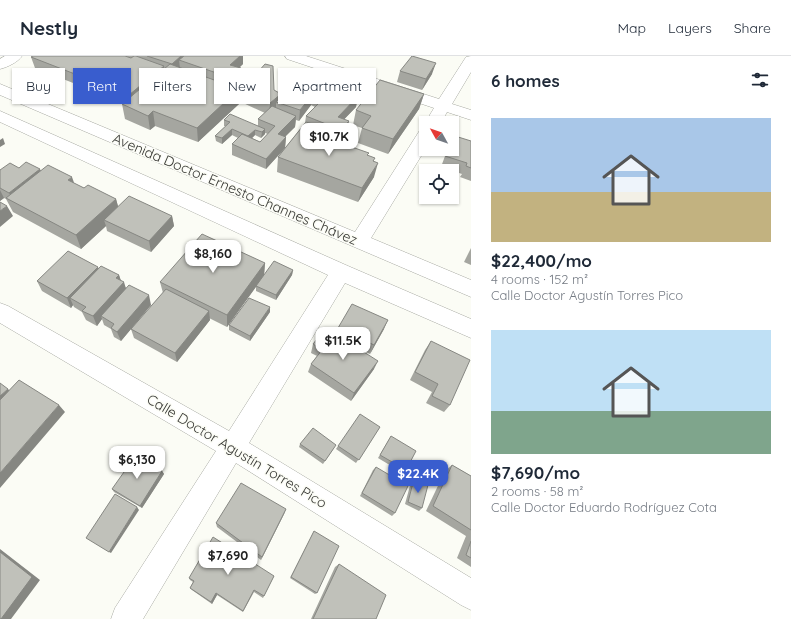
<!DOCTYPE html>
<meta charset="utf-8">
<style>
body{margin:0;font-family:Quicksand,sans-serif;background:#f6f6f7;color:#1f2937;height:100vh;display:flex;flex-direction:column;font-size:15px;white-space:nowrap}
*{box-sizing:border-box;margin:0}
p{font-size:13px;color:#747a83}
.icon{flex:none;width:22px;height:22px;fill:none;stroke:currentColor;stroke-width:2;stroke-linecap:round;stroke-linejoin:round}
.map{position:relative;flex:1;overflow:hidden}
.side{display:flex;flex-direction:column;background:#fff;width:320px}
.side>*{flex:none}
.top-card{position:absolute;left:12px;top:12px;width:380px;height:36px;display:flex;gap:8px}
.needle{width:26px;rotate:310deg}
.buttons{position:absolute;left:419px;top:60px;display:grid;gap:8px}
.buttons a{display:grid;place-items:center;width:40px;height:40px;border-radius:0px;background:#fff;box-shadow:0 1px 3px #0004;font-size:20px}
.price{position:absolute;translate:-50% -34px;padding:0 9px;border-radius:8px;background:#fff;color:#222;font-size:13px;line-height:26px;filter:drop-shadow(0 1px 2px #0008)}
.price::after{content:'';position:absolute;left:50%;top:24px;width:12px;height:9px;margin-left:-6px;background:inherit;clip-path:polygon(0 0,100% 0,50% 100%)}
.price.current{background:#395dce;color:#fff}
ul{padding:0;list-style:none}
li{display:grid;align-content:center;gap:8px;height:212px;padding:0 20px}
li span{display:grid;place-items:center;height:124px;border-radius:0px;color:#555}
li>.icon{margin-inline-start:auto}
span .icon{width:72px;height:72px;fill:#fffc;stroke-width:1}
li b{font-size:17px}
h2{display:flex;justify-content:space-between;align-items:center;height:48px;padding:0 20px;font-size:17px}
.tag{padding:0 14px;border-radius:0px;background:#fff;box-shadow:0 1px 3px #0004;font-size:14px;line-height:36px}
.tag.current{background:#395dce;color:#fff}
header{display:flex;align-items:center;gap:24px;box-sizing:border-box;height:56px;padding:0 20px;background:#fff;border-bottom:1px solid #e0e1e3}
header strong{font-size:19px}
nav{display:flex;gap:22px;margin-inline-start:auto;font-size:14px}
main{display:flex;flex:1;min-height:0}
.map>svg:first-child{display:block}
.lines{fill:none;stroke-linecap:round;stroke-linejoin:round}
.minor-casing{stroke:#a8aaa3;stroke-width:1}
.minor{fill:#fff;fill-rule:evenodd}
.wall{fill:#a5a6a0;fill-rule:evenodd}
.shaded-wall{fill:#868782}
.building{fill:#c0c1ba;stroke:#868782}
.labels{text-anchor:middle;stroke-width:3;stroke-linejoin:round;paint-order:stroke}
.street-label{font-size:14px;fill:#363633;stroke:#fbfcf5}
</style>
<header>
<strong>Nestly</strong>
<nav><a>Map</a><a>Layers</a><a>Share</a></nav>
</header>
<main>
<div class="map">
<svg width="471" height="563" viewBox="0 0 471 563">
<rect width="100%" height="100%" fill="#fbfcf5"/>
<g class="lines">
<defs>
<path id="minor" d="M5 0H22C18 6 8 11 0 13V3Z
M285 0H306L439 43 466 1 471 0V16L452 48 471 54V64L447 56 441 67H426V69L425 67 434 52 287 3Z
M0 28 355 176 420 74 426 73V92L371 182 471 224V241L0 39Z
M0 55 348 210 471 263V282L345 227 249 387 471 522V554L461 549 236 407 143 563H111L115 552 216 395 0 267V247L8 250 229 375 328 219 0 66Z"/>
</defs>
<use href="#minor" class="minor-casing"/>
<use href="#minor" class="minor"/>
</g>
<path class="wall" d="M33 0H243V8L239 12H241V23L233 31 239 48 198 86 155 70 150 74 125 63 122 48 124 47 35 12 31 1Z
M400 15 432 18 422 34 397 26Z
M320 32 326 40H358L356 51 344 63 347 76 339 84 325 79V82L368 99 374 106V121L358 146 277 116 278 101 305 67 306 60 315 51 311 49 299 65 296 64 295 71 285 80 286 81 285 92 266 113 232 99V88L238 82 232 79 222 88 216 85 215 80 226 70H224V64L258 70V63L265 57 241 46V35L274 34 281 41ZM265 77 268 78 260 86 252 82 255 79 261 82 265 78Z
M424 38 419 53 388 98 358 87 362 72 353 69 356 54Z
M471 85V125L460 121 462 118 441 111 445 100Z
M19 112 41 114 74 128 84 132 116 143 118 151 172 160 174 170 151 196 107 175 106 170 81 193 13 156 6 143 4 142 0 145V114Z
M471 192V209L464 206Z
M265 207 264 219 293 214 292 219 276 244 256 235V230L227 271 209 262 210 264 177 306 134 282 131 273 163 237 160 226Z
M98 212 119 219 121 225 126 232 151 249 121 285 114 281 111 273 104 269 102 263 97 270 86 264 82 256 74 251 73 249 71 252 42 235 37 225Z
M270 256 250 285 229 274V269Z
M338 272 384 273 370 298 354 290 374 313 351 345 308 316 311 308 317 300 311 297 313 288 336 279Z
M431 285 450 349 444 356 426 347 432 336 410 324 425 294Z
M380 371 356 407 336 393 338 390Z
M391 380 406 414 403 417 378 402Z
M300 388 334 392 323 408 299 391Z
M452 409 471 420V511L457 502 466 480 426 455 445 415Z
M376 411 395 457 392 460 360 440 373 414Z
M162 415 164 418 142 452 114 436 112 433Z
M414 423 422 452 419 455 405 448 411 426Z
M286 453 284 458 261 504 217 471 216 467Z
M314 475 317 537 315 538 290 522Z
M339 508 376 563H311L335 511Z
M274 520 263 542 254 536 243 556 217 539 212 548 192 534 190 532 193 526 190 524 189 522Z"/>
<path class="shaded-wall" d="M181 0H194L179 4 180 13 173 19 172 8Z
M240 0H243V8L230 20V9Z
M436 7 432 18 422 34 426 23Z
M164 10 165 21 131 50 129 39Z
M241 12V23L231 33V22Z
M239 33V48L198 86 197 72Z
M327 35 325 45 319 52 321 41Z
M281 38 280 47 276 46V52L269 58 270 47Z
M313 38 311 49 299 65 300 54Z
M424 38 419 53 388 98 393 83Z
M358 40 356 51 336 72 338 61Z
M153 55 155 70 150 74 148 60Z
M296 60 295 71 278 88V78Z
M349 65 347 76 339 84 341 74Z
M232 73V79L222 88V82Z
M265 73V78L261 82 262 76Z
M255 74V79L248 86V80Z
M286 81 285 92 266 113V103Z
M3 82 5 88 0 91V84Z
M378 107 374 121 358 146 362 132Z
M40 113 44 124 14 146 9 137Z
M72 121 77 135 68 124Z
M0 134 4 142 0 145Z
M116 143 120 157 104 164 106 170 81 193 76 179Z
M7 150 13 160 0 171V155Z
M172 160 174 170 151 196 149 185Z
M265 207 264 220 227 271V259Z
M98 211 102 221 70 242 73 249 71 252 67 242Z
M293 214 292 219 276 244V239Z
M119 219 122 228 124 226 127 236 101 260 102 263 97 270 93 260 116 222Z
M149 239 151 249 121 285 117 276Z
M270 251V256L250 285V280Z
M209 255 210 264 177 306 175 297Z
M388 264 384 273 370 298 374 289Z
M378 305 374 313 351 345 354 337Z
M8 333 15 340 0 355V340Z
M59 349 65 356 0 432V417Z
M162 415 164 418 142 452 140 450Z
M137 451 139 454 111 497 109 496Z
M286 453 284 458 261 504 262 501Z
M0 493 40 524 11 563H1Z
M216 537 217 539 212 548 211 546Z"/>
<path class="building" d="M33 0H125L131 2 134 0H136L164 10 129 39 31 1Z
M147 0H181L172 8Z
M184 0H240L230 9 241 12 231 22 179 4Z
M412 0 436 7 426 23 400 15Z
M170 8 239 33 197 72 153 55 148 60 122 48Z
M265 8 273 10 274 34 281 38 270 47 241 35Z
M297 23 320 30 319 32 327 35 321 41 313 38 300 54 276 46Z
M380 24 424 38 393 83 362 72 371 60 356 54Z
M335 31 358 40 338 61 349 65 341 74 306 60Z
M272 50 296 60 278 78 286 81 266 103 232 88 242 78 260 86 275 70 258 63Z
M230 58 265 73 262 76 255 74 248 80 232 73 222 82 215 80 230 66 224 64Z
M306 66 319 70 316 75 325 78 323 81 369 97 367 99 375 102 373 105 378 107 362 132 278 101Z
M455 80 471 85V112L466 110 467 107 445 100 449 93H452V87Z
M26 106 40 113 9 137 0 132V114L10 107 19 112Z
M48 109 72 121 68 124 84 132 88 129 116 143 76 179 6 142Z
M129 140 172 160 149 185 104 164Z
M0 146 7 150 0 155Z
M202 178 265 207 227 259 160 226Z
M68 195 98 211 67 242 37 225Z
M274 205 293 214 276 239 256 230Z
M101 210 119 219 116 222 124 226 93 260 82 255 86 251 70 242Z
M129 229 149 239 117 276 111 272 114 268 101 260Z
M166 233 209 255 175 297 131 273Z
M249 242 270 251 250 280 229 269Z
M352 248 388 264 374 289 338 272Z
M326 272 378 305 354 337 311 308 322 294 313 288Z
M431 285 470 304 450 349 432 340 438 328 415 316Z
M19 324 59 349 0 417V344Z
M0 327 8 333 0 340Z
M360 358 380 371 359 404 338 390Z
M313 372 336 389 325 405 300 388Z
M391 380 416 395 406 414 380 399Z
M136 399 162 415 140 450 112 433Z
M452 409 471 420V474L433 450Z
M376 411 408 430 395 457 362 437Z
M414 423 428 429 422 452 408 446Z
M241 427 286 453 262 501 216 467Z
M115 438 137 451 109 496 86 482Z
M314 475 339 490 317 537 291 521Z
M213 481 274 520 264 540 254 534 243 555 216 537 211 546 190 532 194 525 189 522Z
M471 485V502L466 499Z
M0 496 32 521 1 563H0Z
M339 508 386 539 376 563H313Z"/>
<g class="labels">
<g class="street-label">
<text transform="translate(235 133) rotate(23)" y="5">Avenida Doctor Ernesto Channes Chávez</text>
<text transform="translate(237 395) rotate(31)" y="5">Calle Doctor Agustín Torres Pico</text>
</g>
</g>
</svg>
<div class="buttons">
<a><svg class="needle" viewBox="-14 -14 28 28"><path d="M0-13l5 13h-10z" fill="#e53935"/><path d="M0 13l5-13h-10z" fill="#747a83"/></svg></a>
<a><svg class="icon" aria-label="locate" viewBox="0 0 24 24"><circle cx="12" cy="12" r="6"/><path d="M12 2v4M12 18v4M2 12h4M18 12h4"/></svg></a>
</div>
<b class="price" style="left:329px;top:101px">$10.7K</b>
<b class="price" style="left:213px;top:218px">$8,160</b>
<b class="price" style="left:343px;top:305px">$11.5K</b>
<b class="price" style="left:137px;top:424px">$6,130</b>
<b class="price current" style="left:418px;top:438px">$22.4K</b>
<b class="price" style="left:228px;top:520px">$7,690</b>
<div class="top-card">
<a class="tag">Buy</a>
<a class="tag current">Rent</a>
<a class="tag">Filters</a>
<a class="tag">New</a>
<a class="tag">Apartment</a>
</div>
</div>
<section class="side">
<h2>6 homes<svg class="icon" aria-label="filters" viewBox="0 0 24 24"><path d="M4 7h16M4 17h16"/><circle cx="9" cy="7" r="2"/><circle cx="15" cy="17" r="2"/></svg></h2>
<ul>
<li><span style="background:linear-gradient(#a9c7e8 60%,#c2b280 0)"><svg class="icon" aria-label="home" viewBox="0 0 24 24"><path d="M3 11l9-7 9 7M6 9v11h12V9"/></svg></span><div><b>$22,400/mo</b><p>4 rooms · 152 m²</p><p>Calle Doctor Agustín Torres Pico</p></div></li>
<li><span style="background:linear-gradient(#bfe0f5 65%,#7fa58c 0)"><svg class="icon" aria-label="home" viewBox="0 0 24 24"><path d="M3 11l9-7 9 7M6 9v11h12V9"/></svg></span><div><b>$7,690/mo</b><p>2 rooms · 58 m²</p><p>Calle Doctor Eduardo Rodríguez Cota</p></div></li>
</ul>
</section>
</main>
